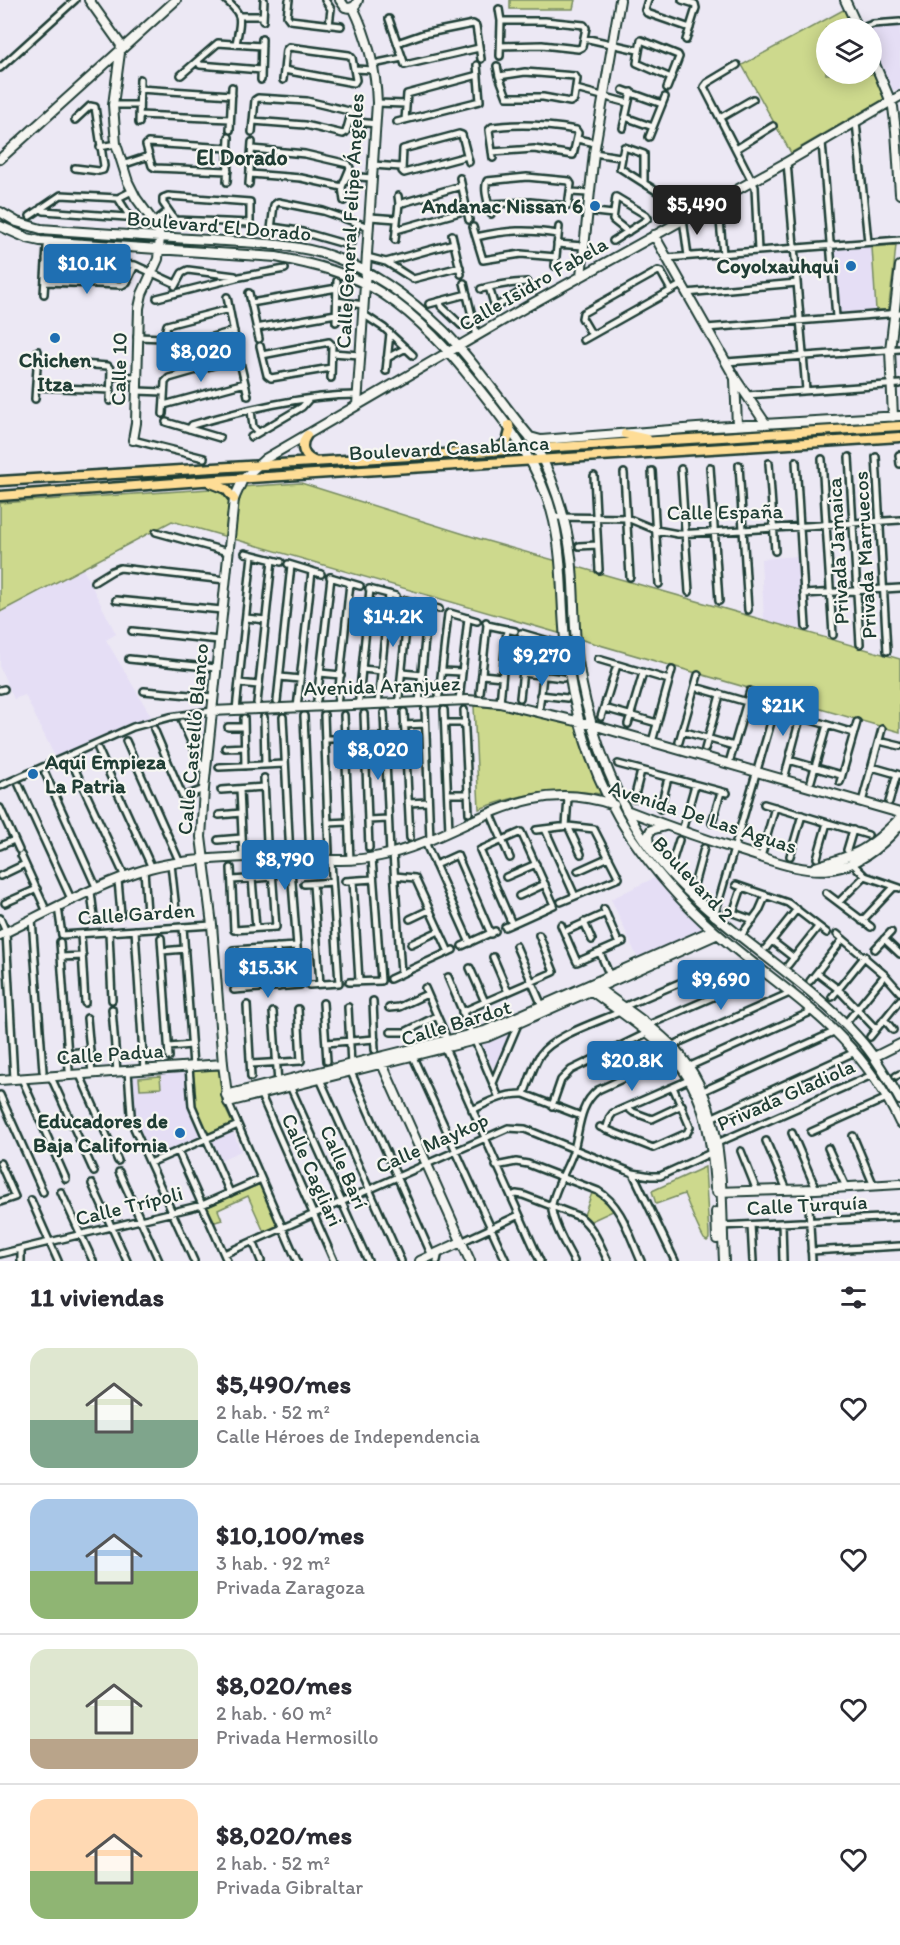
<!DOCTYPE html>
<html lang="es">
<meta charset="utf-8">
<style>
body{margin:0;font-family:Itim,sans-serif;background:#f2f2f3;color:#2b2b33;height:100vh;display:flex;flex-direction:column;font-size:22px;white-space:nowrap}
*{box-sizing:border-box;margin:0}
p{font-size:20px;color:#7c7c81}
.icon{flex:none;width:33px;height:33px;fill:none;stroke:currentColor;stroke-width:2;stroke-linecap:round;stroke-linejoin:round}
.map{position:relative;height:1261px;overflow:hidden}
.panel{display:flex;flex-direction:column;background:#fff;flex:1}
.panel>*{flex:none}
.tools{position:absolute;left:816px;top:18px;display:grid;gap:12px}
.tools a{display:grid;place-items:center;width:66px;height:66px;border-radius:50%;background:#fff;box-shadow:0 3px 15px #0003;font-size:30px}
.price{position:absolute;translate:-50% -51px;padding:0 14px;border-radius:6px;background:#1f6fb2;color:#fff;font-size:20px;line-height:39px;filter:drop-shadow(0 2px 3px #0008)}
.price::after{content:'';position:absolute;left:50%;top:36px;width:18px;height:14px;margin-left:-9px;background:inherit;clip-path:polygon(0 0,100% 0,50% 100%)}
.price.active{background:#222;color:#fff}
ul{padding:0;list-style:none}
li{display:flex;align-items:center;gap:18px;height:150px;padding:0 30px}
li+li{border-top:2px solid #e1e1e2}
li span{display:grid;place-items:center;flex:none;width:168px;height:120px;border-radius:18px;color:#555}
li>.icon{margin-inline-start:auto}
span .icon{width:72px;height:72px;fill:#fffc;stroke-width:1}
li b{font-size:26px}
h2{display:flex;justify-content:space-between;align-items:center;height:72px;padding:0 30px;font-size:26px}
.map>svg:first-child{display:block}
.built{fill:#e5def5}
.green{fill:#cdd98d;stroke:#768b60;stroke-width:1.5}
.lines{fill:none;stroke-linecap:round;stroke-linejoin:round}
.street-casing{stroke:#1f3d34;stroke-width:10}
.secondary-casing{stroke:#1f3d34;stroke-width:12}
.primary-casing{stroke:#1f3d34;stroke-width:13}
.street{stroke:#f6f6f2;stroke-width:5}
.secondary{stroke:#f6f6f2;stroke-width:8}
.primary{stroke:#fedd96;stroke-width:8}
.poi-dot{fill:#1f6fb2;stroke:#f6f6f2;stroke-width:2}
.labels{text-anchor:middle;stroke-width:4.5;stroke-linejoin:round;paint-order:stroke}
.poi-label{font-size:21px;font-weight:bold;fill:#1f3d34;stroke:#f6f6f2;text-anchor:end}
.street-label{font-size:21px;fill:#1f3d34;stroke:#f6f6f2}
.neighbourhood-label{font-size:22px;font-weight:bold;fill:#1f3d34;stroke:#f6f6f2}
</style>
<div class="map">
<svg width="900" height="1261" viewBox="0 0 900 1261">
<rect width="100%" height="100%" fill="#ece8f4"/>
<filter id="ink" filterUnits="userSpaceOnUse"><feTurbulence type="fractalNoise" baseFrequency=".0167" numOctaves="2"/><feDisplacementMap in="SourceGraphic" scale="12" xChannelSelector="R" yChannelSelector="G"/><feConvolveMatrix kernelMatrix="1 2 1 2 8 2 1 2 1" color-interpolation-filters="sRGB"/></filter>
<g filter="url(#ink)">
<path class="built" d="M900 25V90H892L872 44V29Z
M872 247 876 310 839 313 834 249Z
M798 556 802 631 764 620 761 559Z
M83 569 116 634 106 640 151 716 55 757 25 695 14 699 0 668V613Z
M654 878 682 908 706 929 638 959 611 899Z
M511 1029 514 1030 495 1072 482 1043Z
M186 1073 187 1104 201 1137 152 1158 135 1118 132 1076Z
M233 1132 241 1151 220 1160 212 1141Z"/>
<path class="green" d="M510 0H575L573 9H510Z
M845 9 853 28H826V74H872V70L884 99 791 153 742 65Z
M896 245 893 275 888 310H876L872 247Z
M301 483 480 539 900 659V732L172 521 0 612V503Z
M474 706 506 709 576 724 602 794C555 787 523 793 479 809Z
M220 1070 222 1102 233 1124 208 1135 195 1103 193 1071Z
M160 1076 161 1088 140 1089 139 1078Z
M705 1167 709 1234V1239L707 1241 704 1239C696 1225 691 1210 684 1194L656 1204 652 1191Z
M260 1184 278 1226 264 1232 248 1196 218 1210 222 1220 215 1222 207 1207Z
M592 1193 605 1199 613 1211 591 1221 584 1215Z"/>
<g class="lines">
<defs>
<path id="street" d="M226 0C245 17 240 20 236 44
M289 0 287 16 290 20 341 26
M325 0 331 9 329 25
M648 0 645 10 647 13 690 28
M682 0 695 4 696 8 686 40
M499 9 501 21 500 56
M240 16H263
M389 19 405 65 479 48
M263 21 264 0
M862 28 873 24 900 22
M584 38 638 50
M397 43 423 34 473 24 476 26 481 59
M501 46 542 45 578 49 582 47 586 28 584 25 545 21H501
M198 61 200 65 261 70
M373 64 402 58
M737 65 707 83 704 87 755 187 758 251
M497 66 499 76 507 97H543L570 102 574 100 577 79 575 76 525 72 499 76
M0 68 75 0
M354 69 374 70
M181 75 218 43 262 46
M261 80 262 39
M283 80 286 50 289 47 349 55 352 58 356 80 354 83 284 70
M667 88 679 57 678 55 641 40 637 63 671 78
M139 89 232 95
M576 89 628 103
M623 90 662 104
M377 103 405 104
M113 105H139
M139 115 230 119
M625 117 653 127
M720 118 753 99
M75 120 90 106 95 107 104 166 103 170 99 171 75 168
M405 120 407 94 478 75
M349 121 376 124
M397 122 480 101 477 65
M856 122 868 242
M139 123 140 79
M623 128 631 92
M230 130 232 87
M252 132 255 100 258 98 307 101 349 111 351 114 346 132 343 134 305 125 253 121
M649 137 665 97
M577 139 596 143
M822 142 836 317
M100 147 116 144
M252 149 305 154 348 164 350 168 342 187 344 201
M736 149 773 126
M492 152 534 149 573 155 578 133 576 130C548 125 521 123 492 127L489 130 493 158
M594 153 620 157
M467 156 404 173 402 171 403 149 459 134 462 135 469 162
M787 162 806 390
M122 165 149 156
M373 165 401 167
M228 171 155 168 152 166 146 145 148 143 229 148
M250 174 301 178 342 187
M347 176 372 178
M460 178 469 220
M227 182 229 137
M644 182V154L624 147 620 168 661 194
M249 184 252 142
M571 192 588 193
M168 196 250 202V223L175 220 163 203V198Z
M399 204 461 186
M489 204 530 202 568 206 571 184 569 181 527 177 487 181C483 189 489 205 491 214
M41 208 44 211 126 217 128 214 118 198
M719 210 723 254
M586 211 613 214
M30 216 61 195 118 198 132 191
M370 217 397 219
M683 219 688 256
M154 222 168 211
M272 227 299 231 348 245 351 243 358 224
M473 227 483 260 521 254 556 257
M396 230 467 210
M452 235 461 274
M270 237 274 205 278 202 323 211 369 227
M476 237C507 230 527 229 558 234
M395 240 399 204 398 196
M613 241 646 220 648 218 646 215 616 197 613 220 628 232
M557 244 583 246
M367 257 386 262 413 279 460 267
M666 258 900 240
M46 259 135 265 176 284
M386 262 454 243
M555 266 559 227
M45 282 122 285 127 282 135 265
M464 283 477 336
M175 286 182 273 188 270 235 276
M481 289C496 285 511 283 527 282L530 286 497 306 494 304 489 287
M249 293 259 339
M686 293 797 283
M44 294 47 247
M227 297 236 343
M157 298 240 277 285 269
M337 301 363 305
M440 301 441 306 461 325 472 318
M251 303 337 288
M429 304 467 294
M363 314 384 328 413 355
M336 322 337 281
M256 328 336 314
M706 328 900 313
M592 335 582 318 583 313 658 271 661 272 671 290
M137 337 164 338
M583 340 681 285
M260 346 267 375 271 378 331 368
M163 350 234 331
M332 353 360 355
M262 355 329 342 332 345 331 378
M387 358 406 348
M163 360 164 338 167 325 229 309
M38 361 108 366 111 370 110 401
M726 362 900 349
M386 371 390 333
M111 376 137 377
M36 387 111 390
M137 391 164 392
M747 395 900 384
M35 399 38 351
M164 405 245 383
M251 410 253 427 258 432
M163 414 165 382 169 378 235 359 240 362 248 396
M166 422 220 438
M189 429 192 425C245 410 302 395 358 395
M251 437 302 407 309 399
M133 440 204 458
M899 455 900 464
M849 457 860 644
M876 457 887 651
M822 459 833 635
M796 461 806 627
M769 463 775 551
M739 465 748 610
M710 467 719 601
M681 469 689 592
M652 471 659 584
M624 473 630 577
M594 476 599 570
M553 517 627 518 656 530 678 534 900 520
M156 532 228 552
M579 546 597 545
M245 553 281 562
M288 564 321 574
M330 577 360 586
M94 582 112 571 120 568 225 580
M369 589 396 596
M804 594 900 588
M116 600 222 610
M406 600 439 609
M246 618 266 620
M486 622 487 625 515 631
M132 631 219 640
M521 633 559 644
M129 659 216 668
M598 659 669 680
M362 669 382 671
M442 671 462 672
M320 673 341 675
M402 673 422 675
M523 673 563 678
M482 675 502 677
M280 677 300 679
M239 683 258 685
M695 687 747 702
M0 690 4 689
M144 691 213 697
M480 693 487 625
M439 695 448 614 450 613 477 621
M540 695 567 698
M399 697 409 601
M520 698 527 635
M359 699 370 589
M317 700 331 577
M277 701 291 565
M459 701 468 618
M257 703 272 560
M419 703 428 607
M500 703 507 629
M378 704 389 594
M337 706 350 583
M297 708 312 571
M604 708 657 723
M425 709 430 840
M236 710 252 555
M444 710 449 831
M464 710 469 813
M539 711 547 641
M404 712 410 838
M384 713 390 854
M364 714 369 848
M324 715 329 853
M344 715 350 860
M304 716 310 860
M264 717 265 765
M601 717 617 665
M801 717 854 733
M244 718 245 766
M182 722 205 773
M445 723H465
M628 724 643 673
M404 725 425 724
M228 727H244
M154 729 183 797 204 789
M682 731 734 746
M365 737H385
M325 739H345
M126 741 180 863
M879 741 900 746
M652 742 672 670
M679 742 698 675
M225 748 245 747
M98 749 152 868
M705 749 720 695
M789 760 841 775
M71 761 125 877
M729 763 750 691
M618 764 727 793
M219 767 285 764
M872 767 900 775
M45 773 97 889
M264 778 267 842
M784 779 803 707
M811 781 827 725
M840 782 857 722
M19 785 72 901
M0 786 133 727 170 717 212 711
M240 789 243 857
M221 790 264 787
M448 794H468
M634 799 641 771
M862 802 882 729
M889 802 897 774
M408 803 428 802
M764 804 868 835
M0 808 19 850
M660 809 668 778
M490 812 510 858
M219 815 241 813
M368 820 388 819
M328 823 348 822
M712 823 721 792
M566 826 568 798
M568 826 581 854
M545 829 575 896
M536 830 568 826 594 829 619 878 561 902
M682 831 695 785
M218 840 242 838
M425 842 470 943
M0 846 14 840
M847 850 853 830
M393 853 401 974
M21 855 47 912
M790 856 802 815
M761 857 775 807
M817 858 827 823
M852 863 865 876 900 888
M171 864 176 910
M435 865 457 855 491 934
M231 868 234 930 276 927 271 856
M144 870 147 912
M578 871 609 857
M669 872 679 840
M0 876 25 864
M395 876 415 878 449 952
M506 877 536 864
M252 878 256 928
M118 880 121 914
M232 880 272 877
M345 881 373 879
M353 881 359 981
M304 884 332 882
M313 884 320 984
M736 885 788 903 827 933
M91 892 94 916
M826 893 871 927
M519 896 545 884
M691 896 704 848
M839 902 865 876
M5 903 37 889
M58 907 62 935 212 925
M604 909 619 944
M728 911 753 920
M733 913 742 887
M714 917 777 702
M0 918 6 932 14 1079
M32 919 43 1071
M410 919 429 910
M862 921 894 887
M584 922 592 940
M561 925 577 962 623 942
M183 927 193 1066
M505 927 512 924 554 905 521 832 480 850 512 924
M135 930 144 1070
M109 932 112 1000
M564 932 606 913
M81 934 85 1003
M837 934 885 975 900 992
M740 937 759 911 766 895
M161 938 169 1057
M884 939 900 954
M772 941 794 958
M60 942 69 1070
M411 944 439 931
M462 946 495 931
M516 946 543 1008
M277 947 279 987
M766 948 797 909
M875 949 891 932
M233 950 297 946
M162 951 185 949
M600 953 610 976
M61 957 83 956
M493 957 508 992
M788 965 818 927
M470 968 485 1002
M236 971 278 968
M817 973 838 989 876 1029
M448 977 499 1098
M390 979 453 950
M810 981 843 939
M349 982 381 981 372 858
M309 985 339 983 331 861
M425 988 448 1041
M234 990 300 985 290 857 283 717
M832 997 865 956
M373 1001 375 1050
M323 1003 327 1061
M247 1005 251 1077
M348 1007 351 1065
M623 1007 707 971
M389 1008 399 1007 427 994
M112 1009 117 1072
M273 1012 278 1083
M462 1012 554 972 539 935
M87 1018 92 1074
M884 1019 893 1030
M845 1024 885 975
M391 1032H405L437 1016
M870 1037 900 1000
M326 1043 375 1039
M671 1046 792 992
M169 1047 191 1045
M445 1048 540 1261
M68 1053 90 1051
M413 1057 506 1261
M251 1064 301 1061 298 1009
M189 1067 192 1106 230 1193
M688 1067 813 1011
M128 1071 131 1114 134 1128 194 1261
M351 1072 432 1256
M80 1075 118 1161
M896 1076 900 1074
M51 1077 94 1172
M22 1079 66 1179
M320 1079 401 1261
M493 1083 518 1024
M290 1086 368 1261
M703 1091 836 1031
M260 1093 334 1261
M524 1094C529 1082 533 1066 540 1055 554 1035 598 1022 620 1012
M0 1095 43 1192
M228 1102 297 1261
M552 1106 561 1080 571 1070 647 1033 653 1023 734 988
M627 1107 633 1112 652 1119 682 1105
M472 1110C489 1102 505 1093 524 1094L581 1116
M713 1117 855 1052
M600 1127 653 1148 687 1133 690 1127 673 1087
M606 1130 610 1117 613 1113 691 1079
M811 1132 887 1098
M792 1133 816 1189
M853 1136 874 1186
M766 1141 787 1190
M715 1144 872 1075
M828 1148 846 1187
M178 1151 227 1261
M741 1151 757 1191
M0 1163 15 1197 0 1202
M150 1163 238 1125
M496 1166 516 1162 528 1164 598 1191C622 1205 630 1237 641 1261
M119 1172 159 1261
M633 1173 675 1261
M92 1184 127 1261
M808 1189 812 1261
M61 1192 93 1261
M511 1196 516 1194 523 1195 580 1217C594 1228 600 1245 608 1261
M31 1200 58 1261
M782 1223 783 1261
M751 1225 753 1261
M721 1226 900 1217
M253 1241 261 1261
M461 1242 519 1215
M811 1251 900 1246
M0 1254 202 1205 261 1179
M224 1254 508 1128 525 1129 633 1173 651 1176H660L715 1151
M21 1261V1249
M437 1261 439 1252
M574 1261C567 1248 550 1219 552 1205 554 1189 569 1166 574 1149 580 1128 579 1105 598 1090L673 1056"/>
<path id="secondary" d="M89 0 121 45 113 105 116 144 128 182 136 198 158 228 160 237 158 259 142 294 139 308 136 423 133 440
M340 0 345 7C351 9 356 7 358 0
M845 0 858 28
M353 7C368 38 376 69 377 103L357 405
M872 57 893 107 896 131 900 194
M0 159 176 0
M0 212 17 222 41 229C97 233 153 237 209 240 250 243 293 243 331 256 374 271 412 300 444 331 476 363 501 403 530 437 552 472 566 516 571 557 575 592 573 627 578 661 585 715 607 777 634 824 689 919 794 962 863 1043 878 1061 889 1080 900 1100
M0 226 27 238 40 241 276 257C313 264 351 273 383 294 420 318 449 351 476 385 509 426 542 468 554 521 563 560 561 600 565 639 571 708 592 779 631 837 654 870 682 903 713 930 787 995 856 1028 900 1123
M654 235 735 378 766 424
M581 276 594 153 620 0
M735 379 737 425
M893 417 890 350 900 266
M530 437 541 440 697 428 900 416
M212 711 468 700 500 703 593 725 900 813
M626 810C667 826 709 841 751 854 776 862 805 873 832 869 860 865 882 846 900 825
M649 845 648 836 651 830 665 826
M815 867C858 854 868 851 900 818
M718 934 487 1037 228 1102 223 1064 212 925 201 837 204 789 234 499 243 479 265 459 526 307 787 162 900 96
M0 935C46 913 101 882 150 868 180 860 213 859 244 857 290 854 335 866 380 856 463 839 521 772 614 805
M595 986C621 1006 651 1024 674 1048 728 1106 720 1188 724 1261
M589 989C614 1008 643 1026 665 1048 704 1086 712 1137 715 1188
M874 1057 900 1044
M382 1064 470 1261
M0 1080 223 1064
M226 1095 485 1031 713 930
M717 1192 816 1189 900 1184
M716 1212 717 1239
M420 1261 461 1242"/>
<path id="primary" d="M625 434 647 439
M307 435C299 446 303 458 317 462
M495 451 507 442 510 431 509 425
M0 481 900 426
M211 483 226 489 234 499
M0 496 202 481 900 437"/>
</defs>
<use href="#street" class="street-casing"/>
<use href="#secondary" class="secondary-casing"/>
<use href="#primary" class="primary-casing"/>
<use href="#street" class="street"/>
<use href="#secondary" class="secondary"/>
<use href="#primary" class="primary"/>
</g>
</g>
<g class="poi-dot">
<circle cx="595" cy="206" r="6"/>
<circle cx="851" cy="266" r="6"/>
<circle cx="55" cy="338" r="6"/>
<circle cx="33" cy="774" r="6"/>
<circle cx="180" cy="1133" r="6"/>
</g>
<g class="labels">
<g class="poi-label">
<text x="583" y="213">Andanac Nissan 6</text>
<text x="839" y="273">Coyolxauhqui</text>
<text x="55" y="367" text-anchor="middle">Chichen<tspan x="55" dy="24">Itza</tspan></text>
<text x="45" y="769" text-anchor="start">Aqui Empieza<tspan x="45" dy="24">La Patria</tspan></text>
<text x="168" y="1128">Educadores de<tspan x="168" dy="24">Baja California</tspan></text>
</g>
<g class="street-label">
<text transform="translate(350 221) rotate(-87)" y="7">Calle General Felipe Ángeles</text>
<text transform="translate(219 226) rotate(5)" y="7">Boulevard El Dorado</text>
<text transform="translate(533 284) rotate(-30)" y="7">Calle Isidro Fabela</text>
<text transform="translate(119 369) rotate(-89)" y="7">Calle 10</text>
<text transform="translate(449 448) rotate(-3)" y="7">Boulevard Casablanca</text>
<text transform="translate(725 512) rotate(-1)" y="7">Calle España</text>
<text transform="translate(838 551) rotate(-93)" y="7">Privada Jamaica</text>
<text transform="translate(865 555) rotate(-93)" y="7">Privada Marruecos</text>
<text transform="translate(382 686) rotate(-2)" y="7">Avenida Aranjuez</text>
<text transform="translate(193 739) rotate(-85)" y="7">Calle Castelló Blanco</text>
<text transform="translate(703 817) rotate(18)" y="7">Avenida De Las Aguas</text>
<text transform="translate(693 879) rotate(47)" y="7">Boulevard 2</text>
<text transform="translate(136 914) rotate(-4)" y="7">Calle Garden</text>
<text transform="translate(456 1023) rotate(-17)" y="7">Calle Bardot</text>
<text transform="translate(110 1054) rotate(-4)" y="7">Calle Padua</text>
<text transform="translate(786 1095) rotate(-24)" y="7">Privada Gladiola</text>
<text transform="translate(432 1143) rotate(-24)" y="7">Calle Maykop</text>
<text transform="translate(344 1167) rotate(66)" y="7">Calle Barí</text>
<text transform="translate(312 1170) rotate(66)" y="7">Calle Cagliari</text>
<text transform="translate(807 1205) rotate(-3)" y="7">Calle Turquía</text>
<text transform="translate(129 1206) rotate(-14)" y="7">Calle Trípoli</text>
</g>
<g class="neighbourhood-label">
<text x="242" y="165">El Dorado</text>
</g>
</g>
</svg>
<div class="tools">
<a><svg class="icon" aria-label="layers" viewBox="0 0 24 24"><path d="M12 4l9 5-9 5-9-5zM3 14l9 5 9-5"/></svg></a>
</div>
<b class="price active" style="left:697px;top:236px">$5,490</b>
<b class="price" style="left:87px;top:295px">$10.1K</b>
<b class="price" style="left:201px;top:383px">$8,020</b>
<b class="price" style="left:393px;top:648px">$14.2K</b>
<b class="price" style="left:542px;top:687px">$9,270</b>
<b class="price" style="left:783px;top:737px">$21K</b>
<b class="price" style="left:378px;top:781px">$8,020</b>
<b class="price" style="left:285px;top:891px">$8,790</b>
<b class="price" style="left:268px;top:999px">$15.3K</b>
<b class="price" style="left:721px;top:1011px">$9,690</b>
<b class="price" style="left:632px;top:1092px">$20.8K</b>
</div>
<section class="panel">
<h2>11 viviendas<svg class="icon" aria-label="filters" viewBox="0 0 24 24"><path d="M4 7h16M4 17h16"/><circle cx="9" cy="7" r="2"/><circle cx="15" cy="17" r="2"/></svg></h2>
<ul>
<li><span style="background:linear-gradient(#dfe7d0 60%,#7fa58c 0)"><svg class="icon" aria-label="home" viewBox="0 0 24 24"><path d="M3 11l9-7 9 7M6 9v11h12V9"/></svg></span><div><b>$5,490/mes</b><p>2 hab. · 52 m²</p><p>Calle Héroes de Independencia</p></div><svg class="icon" aria-label="heart" viewBox="0 0 24 24"><path d="M12 20l-8-8c-3-5 5-10 8-4 3-6 11-1 8 4z"/></svg></li>
<li><span style="background:linear-gradient(#a9c7e8 60%,#8fb573 0)"><svg class="icon" aria-label="home" viewBox="0 0 24 24"><path d="M3 11l9-7 9 7M6 9v11h12V9"/></svg></span><div><b>$10,100/mes</b><p>3 hab. · 92 m²</p><p>Privada Zaragoza</p></div><svg class="icon" aria-label="heart" viewBox="0 0 24 24"><path d="M12 20l-8-8c-3-5 5-10 8-4 3-6 11-1 8 4z"/></svg></li>
<li><span style="background:linear-gradient(#dfe7d0 75%,#b9a48a 0)"><svg class="icon" aria-label="home" viewBox="0 0 24 24"><path d="M3 11l9-7 9 7M6 9v11h12V9"/></svg></span><div><b>$8,020/mes</b><p>2 hab. · 60 m²</p><p>Privada Hermosillo</p></div><svg class="icon" aria-label="heart" viewBox="0 0 24 24"><path d="M12 20l-8-8c-3-5 5-10 8-4 3-6 11-1 8 4z"/></svg></li>
<li><span style="background:linear-gradient(#ffd9b3 60%,#8fb573 0)"><svg class="icon" aria-label="home" viewBox="0 0 24 24"><path d="M3 11l9-7 9 7M6 9v11h12V9"/></svg></span><div><b>$8,020/mes</b><p>2 hab. · 52 m²</p><p>Privada Gibraltar</p></div><svg class="icon" aria-label="heart" viewBox="0 0 24 24"><path d="M12 20l-8-8c-3-5 5-10 8-4 3-6 11-1 8 4z"/></svg></li>
</ul>
</section>
